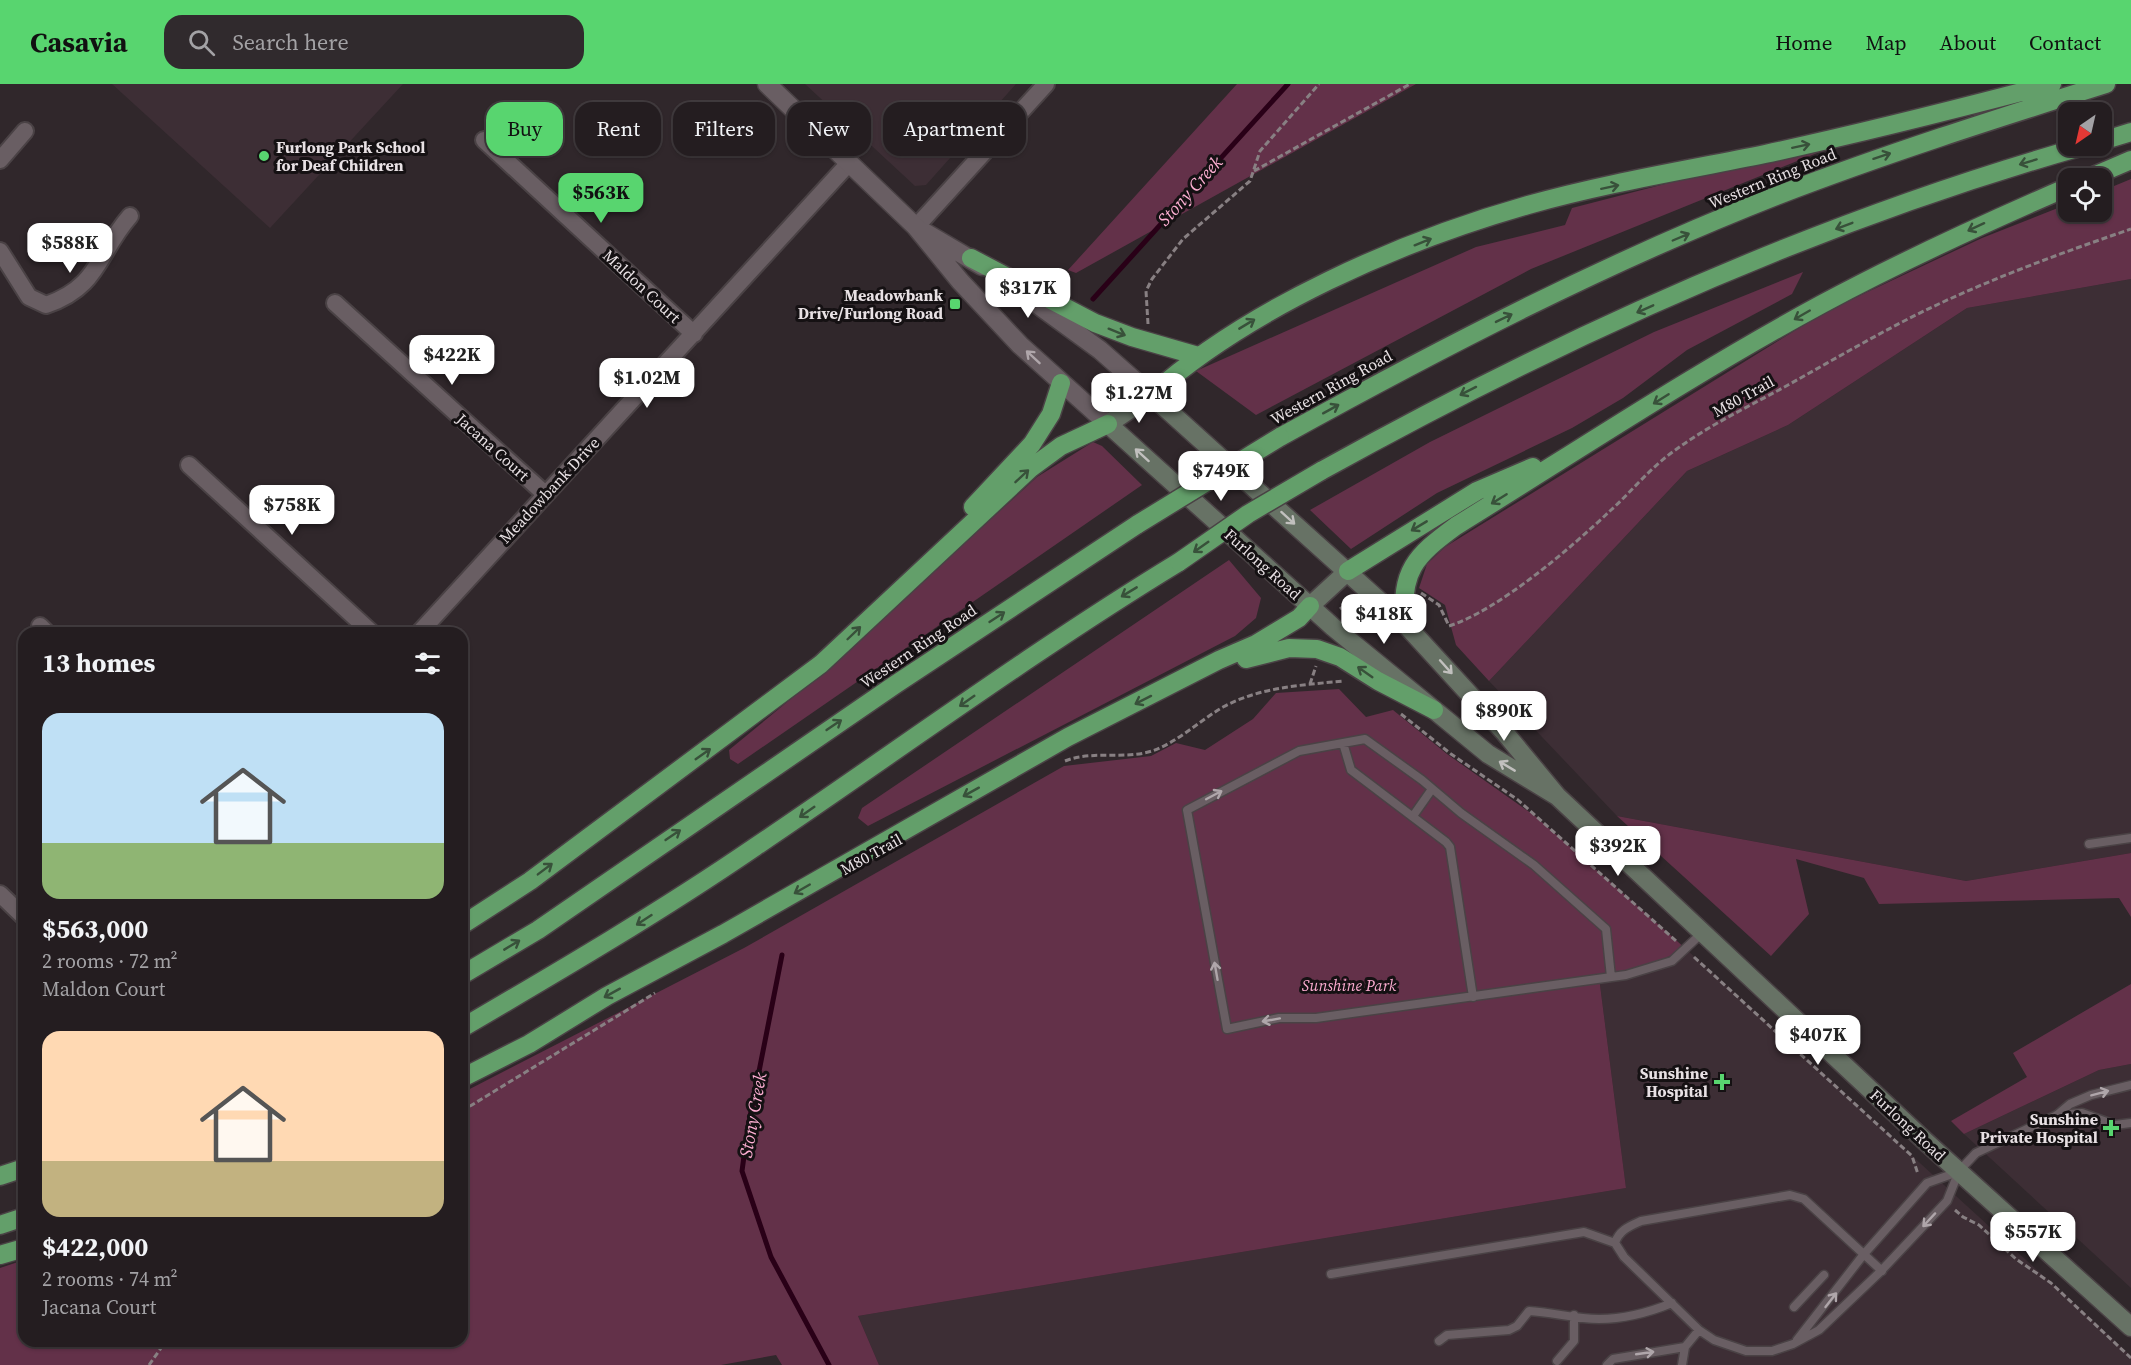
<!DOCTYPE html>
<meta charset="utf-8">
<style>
body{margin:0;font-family:"Source Serif 4",serif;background:#302a2d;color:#f1f3f6;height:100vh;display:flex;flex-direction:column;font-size:22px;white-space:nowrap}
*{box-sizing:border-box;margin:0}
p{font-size:20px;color:#a3a2a5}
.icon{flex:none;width:33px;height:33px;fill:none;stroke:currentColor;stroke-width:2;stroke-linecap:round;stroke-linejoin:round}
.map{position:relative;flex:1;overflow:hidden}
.sheet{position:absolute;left:18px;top:543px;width:450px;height:720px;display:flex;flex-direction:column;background:#241d20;border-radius:18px;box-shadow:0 2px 4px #0004,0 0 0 2px #413b3e}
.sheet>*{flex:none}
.guide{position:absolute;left:486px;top:18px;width:570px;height:54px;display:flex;gap:12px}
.needle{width:39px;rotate:214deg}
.controls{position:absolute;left:2058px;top:18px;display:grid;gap:12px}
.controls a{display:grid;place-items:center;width:54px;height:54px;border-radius:12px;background:#241d20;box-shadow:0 2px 4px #0004,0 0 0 2px #413b3e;font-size:30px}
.price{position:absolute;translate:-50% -51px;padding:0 14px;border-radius:12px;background:#fff;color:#222;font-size:20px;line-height:39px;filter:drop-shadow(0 2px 3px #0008)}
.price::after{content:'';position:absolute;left:50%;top:36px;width:18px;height:14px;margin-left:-9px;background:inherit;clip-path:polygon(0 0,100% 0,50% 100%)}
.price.active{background:#58d56f;color:#111}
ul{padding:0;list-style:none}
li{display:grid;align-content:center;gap:12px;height:318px;padding:0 24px}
li span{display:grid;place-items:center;height:186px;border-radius:18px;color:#555}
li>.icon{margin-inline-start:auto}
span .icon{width:108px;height:108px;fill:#fffc;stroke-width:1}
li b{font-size:26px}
h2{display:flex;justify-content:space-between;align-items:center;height:72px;padding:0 24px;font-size:26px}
.tag{padding:0 21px;border-radius:18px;background:#241d20;box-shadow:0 2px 4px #0004,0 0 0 2px #413b3e;font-size:21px;line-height:54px}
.tag.active{background:#58d56f;color:#111}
header{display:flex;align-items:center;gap:36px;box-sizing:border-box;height:84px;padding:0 30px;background:#58d56f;color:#111}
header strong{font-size:28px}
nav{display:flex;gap:33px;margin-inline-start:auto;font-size:21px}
.search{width:420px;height:54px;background:#302a2d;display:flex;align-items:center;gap:15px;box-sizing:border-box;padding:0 21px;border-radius:18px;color:#a3a2a5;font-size:22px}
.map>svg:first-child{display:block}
.built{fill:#3d2e35}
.green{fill:#633149}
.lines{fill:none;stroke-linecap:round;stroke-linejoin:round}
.stream{stroke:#290017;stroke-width:5}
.service-casing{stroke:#4a4245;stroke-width:11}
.minor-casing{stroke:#4a4245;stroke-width:20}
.tertiary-casing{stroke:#4a4245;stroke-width:21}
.secondary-casing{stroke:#4a4245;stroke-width:21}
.motorway-casing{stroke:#4a4245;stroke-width:21}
.path{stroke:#888083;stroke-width:3;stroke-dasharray:6 3;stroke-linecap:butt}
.service{stroke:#695e63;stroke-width:8}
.minor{stroke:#695e63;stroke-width:16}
.tertiary{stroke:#695e63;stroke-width:18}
.secondary{stroke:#677265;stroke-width:18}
.motorway{stroke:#639f6a;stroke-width:18}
.motorway-bridge-casing{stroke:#4a4245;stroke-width:21;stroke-linecap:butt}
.motorway-bridge{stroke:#639f6a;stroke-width:18}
.oneway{stroke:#38513a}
.oneway2{stroke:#afa6aa}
.oneway3{stroke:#c1c0be}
.poi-dot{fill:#58d56f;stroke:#151113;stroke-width:2}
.labels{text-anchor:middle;stroke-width:6;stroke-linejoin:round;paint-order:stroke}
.poi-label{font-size:16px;font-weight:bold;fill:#e8e1e4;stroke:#151113;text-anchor:end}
.street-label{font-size:16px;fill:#e8e1e4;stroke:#151113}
.park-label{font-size:16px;font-style:italic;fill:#f9aace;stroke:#151113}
.water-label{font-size:18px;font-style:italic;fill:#feafd3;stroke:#151113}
</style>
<header>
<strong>Casavia</strong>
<div class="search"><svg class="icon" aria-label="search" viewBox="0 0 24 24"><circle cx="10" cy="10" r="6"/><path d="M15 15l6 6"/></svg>Search here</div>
<nav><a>Home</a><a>Map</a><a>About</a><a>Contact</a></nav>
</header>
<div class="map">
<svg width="2131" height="1281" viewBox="0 0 2131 1281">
<rect width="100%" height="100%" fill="#30272b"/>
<path class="built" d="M112 0H403L270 144Z
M805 0H1016L926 101 915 102Z
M2131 195V769L1966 797 1617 732 1489 597 1687 387 1788 341 1967 224Z
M1686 865 2131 1272V1281H879L858 1232 1626 1104 1599 893Z
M2131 980V1204L1964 1050 2099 986Z"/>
<path class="green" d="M1237 0H1416L1076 189 1068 186Z
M1820 60 1822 67 1531 185 1256 331 1196 287 1476 163 1565 141 1572 124Z
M2131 95V195L1967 224 1788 341 1687 387 1489 597 1456 561 1445 521 1419 504 1427 480 1445 463 1825 228 1982 154 2068 120V128H2102V107Z
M1803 188 1792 210 1687 266 1623 314 1572 344 1437 409 1351 465 1310 426 1430 358 1654 248Z
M1093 358 1102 362 1142 401 738 680 730 675 729 666 826 586 1037 393Z
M1229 476 1261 514 1256 534 1235 552 868 742 858 734 862 724Z
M1339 605 1366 633 1393 626 1447 670 1535 732 1686 865 1626 891 1599 893 1626 1104 858 1232 879 1281H782L776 1271 721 1281H0V1184L24 1176V1257H462V1009L744 864 1064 682 1151 672 1176 659 1205 666 1253 635 1276 609Z
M1617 732 1966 797 2131 769V833L2119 814 1879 820 1864 794 1796 775 1809 830 1771 872Z
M2131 900V980L2099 986 1964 1050 1951 1037 2027 993 2013 969Z"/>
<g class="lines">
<path class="stream" d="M1093 215 1288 0
M782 871 748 1043 742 1087 771 1173 829 1281"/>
<defs>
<path id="service" d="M1343 659 1351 686 1446 758 1450 763 1473 913
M1413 732 1432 705
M2089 760 2131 754
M1611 893 1606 845 1534 781 1461 729 1422 696 1365 655 1299 667 1187 726 1227 945 1279 934H1316L1626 891 1672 877 1702 849
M2057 1031 2082 1029 2115 1041 2131 1039
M1882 1187 1804 1115 1790 1111 1641 1137C1630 1142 1619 1146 1615 1159L1624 1173 1699 1246 1714 1256 1746 1267H1772L1793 1260 1819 1246 1880 1188 1947 1117 1959 1087 1976 1069 2057 1031 2070 1020 2091 1011 2131 1001
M1331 1190 1584 1148 1615 1159
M1794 1223 1824 1191
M1797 1256 1864 1170 1927 1099 1958 1088
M1439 1257 1447 1251 1509 1246 1517 1242 1529 1227C1552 1228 1575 1235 1599 1235 1623 1235 1650 1228 1672 1219
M1557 1277 1574 1257V1231
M1607 1281 1613 1275 1685 1263
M1682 1281 1685 1263 1699 1246"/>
<path id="minor" d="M484 56 694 250
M0 76 25 47
M916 143 1046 0
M0 167 29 213 46 221C99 203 97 170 130 132
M335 219 545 410
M189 381 372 549
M40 542 47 549
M419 549 850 78
M0 810 24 833"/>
<path id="tertiary" d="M767 0 916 143 960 197 1020 261 1108 340
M926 149 982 182
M1015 204 1100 266 1151 311"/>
<path id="secondary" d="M1310 522 1348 487
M1557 712 1488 670 1333 543 1108 340 1151 311 1405 540 1505 649 1557 712 1925 1057 2131 1243"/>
<path id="motorway" d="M2102 57 2131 48
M2089 94 2131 76
M971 174 1095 239 1132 253 1198 272
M1151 311C1250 223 1401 157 1528 121 1606 99 1687 86 1765 70 1862 49 1957 25 2052 0
M1280 353C1441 264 1605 179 1776 112 1885 70 1995 35 2106 0
M1321 387C1562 253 1818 137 2084 62
M973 423 1032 360 1051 330 1061 299
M1348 487 1477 407 1533 383
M1405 540C1400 487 1415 472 1456 442 1577 367 1696 288 1822 220 1902 177 1985 139 2068 103
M1246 575 1289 564 1317 565 1340 573 1378 597 1434 626
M462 841 530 797 821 580 1031 384 1061 362 1108 340
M462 891 538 846 896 600 1138 440
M462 944C561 886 660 828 755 763 896 668 1033 567 1179 478
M462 994 529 960 607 912 723 850 1068 653 1219 576 1256 560 1299 534 1310 522
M0 1092 24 1084
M0 1141 24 1133
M0 1171 24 1164"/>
</defs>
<use href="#service" class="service-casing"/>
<use href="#minor" class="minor-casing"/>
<use href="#tertiary" class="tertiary-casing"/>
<use href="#secondary" class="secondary-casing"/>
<use href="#motorway" class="motorway-casing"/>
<path class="path" d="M1254 87 1410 0
M1148 240 1146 207 1152 195 1183 155 1250 97 1260 67 1319 0
M1421 509 1439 521 1449 542C1499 526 1572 463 1611 426 1632 407 1650 384 1674 367 1709 341 1750 322 1788 301 1833 276 1877 250 1924 227 1990 195 2061 169 2131 145
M1340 525 1353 515
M1310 600 1316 582
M1401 630 1451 670 1518 716 1676 857
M1065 677C1092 666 1124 676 1152 667 1178 658 1199 637 1223 623 1260 603 1302 601 1344 597
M1694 873 1912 1072 1918 1090
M462 1027 655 909
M1955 1126 1963 1133 1979 1141 2016 1175 2051 1199 2131 1274
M149 1281 166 1257"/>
<use href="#service" class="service"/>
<use href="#minor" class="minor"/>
<use href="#tertiary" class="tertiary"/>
<use href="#secondary" class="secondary"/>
<use href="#motorway" class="motorway"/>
<defs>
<path id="motorway-bridge" d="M1138 440 1280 353
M1179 478 1248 430 1321 387"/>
</defs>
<use href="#motorway-bridge" class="motorway-bridge-casing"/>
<use href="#motorway-bridge" class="motorway-bridge"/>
</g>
<defs><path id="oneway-shaft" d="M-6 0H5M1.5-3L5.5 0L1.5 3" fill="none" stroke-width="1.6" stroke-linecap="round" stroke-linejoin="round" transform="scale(1.5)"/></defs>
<g class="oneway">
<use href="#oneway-shaft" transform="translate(1801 62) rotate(-12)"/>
<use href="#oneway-shaft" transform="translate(1882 72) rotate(-18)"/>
<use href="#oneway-shaft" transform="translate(2028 78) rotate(163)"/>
<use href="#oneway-shaft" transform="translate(1610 103) rotate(-12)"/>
<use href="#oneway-shaft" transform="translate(1844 142) rotate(159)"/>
<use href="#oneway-shaft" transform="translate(1976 143) rotate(155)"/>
<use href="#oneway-shaft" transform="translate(1681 153) rotate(-23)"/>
<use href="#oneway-shaft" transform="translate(1423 158) rotate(-22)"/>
<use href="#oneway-shaft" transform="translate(1645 225) rotate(156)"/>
<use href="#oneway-shaft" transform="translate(1802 231) rotate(150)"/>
<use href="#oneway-shaft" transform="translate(1504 234) rotate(-26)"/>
<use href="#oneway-shaft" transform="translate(1247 240) rotate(-31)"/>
<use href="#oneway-shaft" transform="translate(1117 248) rotate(22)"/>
<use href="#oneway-shaft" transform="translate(1468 307) rotate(153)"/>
<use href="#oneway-shaft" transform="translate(1661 315) rotate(148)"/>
<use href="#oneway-shaft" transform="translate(1331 325) rotate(-29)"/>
<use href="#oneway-shaft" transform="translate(1022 392) rotate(-43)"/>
<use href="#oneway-shaft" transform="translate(1499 415) rotate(148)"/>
<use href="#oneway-shaft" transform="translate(1419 442) rotate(149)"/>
<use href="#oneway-shaft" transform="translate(1201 463) rotate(145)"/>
<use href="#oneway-shaft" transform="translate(1129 508) rotate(149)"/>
<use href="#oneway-shaft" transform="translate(997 533) rotate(-33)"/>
<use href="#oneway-shaft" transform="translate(854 549) rotate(-44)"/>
<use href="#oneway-shaft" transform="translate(1365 588) rotate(-145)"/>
<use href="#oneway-shaft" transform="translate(1143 616) rotate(153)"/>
<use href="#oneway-shaft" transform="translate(967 617) rotate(145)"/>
<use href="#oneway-shaft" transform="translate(834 641) rotate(-34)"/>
<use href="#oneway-shaft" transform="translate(703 670) rotate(-35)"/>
<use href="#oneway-shaft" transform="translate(971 708) rotate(151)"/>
<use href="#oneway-shaft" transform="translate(807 728) rotate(145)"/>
<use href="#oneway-shaft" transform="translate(673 751) rotate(-34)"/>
<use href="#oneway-shaft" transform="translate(545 785) rotate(-37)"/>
<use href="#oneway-shaft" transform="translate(802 805) rotate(150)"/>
<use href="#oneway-shaft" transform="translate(644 836) rotate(147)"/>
<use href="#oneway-shaft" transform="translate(512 861) rotate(-31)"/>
<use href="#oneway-shaft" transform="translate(612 909) rotate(151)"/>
</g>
<g class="oneway2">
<use href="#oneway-shaft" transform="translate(1033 273) rotate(-137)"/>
<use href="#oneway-shaft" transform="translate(1214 711) rotate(-28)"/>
<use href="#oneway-shaft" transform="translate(1216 887) rotate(-100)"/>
<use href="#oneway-shaft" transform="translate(1271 936) rotate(170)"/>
<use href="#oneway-shaft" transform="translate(2100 1009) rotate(-15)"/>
<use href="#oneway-shaft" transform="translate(1929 1136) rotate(133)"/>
<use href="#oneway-shaft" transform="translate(1831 1216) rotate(-52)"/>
<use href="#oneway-shaft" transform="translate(1645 1269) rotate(-8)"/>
</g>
<g class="oneway3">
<use href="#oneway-shaft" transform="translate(1142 371) rotate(-138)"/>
<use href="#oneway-shaft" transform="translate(1288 434) rotate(42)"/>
<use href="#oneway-shaft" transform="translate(1446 583) rotate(48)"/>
<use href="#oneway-shaft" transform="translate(1507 682) rotate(-149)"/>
</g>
<g class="poi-dot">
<circle cx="264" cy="72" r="6"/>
<rect x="949" y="214" width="12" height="12" rx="3"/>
<path d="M1719 989h6v6h6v6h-6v6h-6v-6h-6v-6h6z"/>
<path d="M2108 1035h6v6h6v6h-6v6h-6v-6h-6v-6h6z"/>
</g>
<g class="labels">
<g class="poi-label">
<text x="276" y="69" text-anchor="start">Furlong Park School<tspan x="276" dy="18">for Deaf Children</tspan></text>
<text x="943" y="217">Meadowbank<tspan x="943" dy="18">Drive/Furlong Road</tspan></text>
<text x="1708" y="995">Sunshine<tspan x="1708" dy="18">Hospital</tspan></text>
<text x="2098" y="1041">Sunshine<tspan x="2098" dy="18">Private Hospital</tspan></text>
</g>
<g class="street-label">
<text transform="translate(1772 94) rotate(-22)" y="6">Western Ring Road</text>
<text transform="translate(642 202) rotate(43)" y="6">Maldon Court</text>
<text transform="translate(1331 303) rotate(-29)" y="6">Western Ring Road</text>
<text transform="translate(1743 312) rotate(-29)" y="6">M80 Trail</text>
<text transform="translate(493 363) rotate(42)" y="6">Jacana Court</text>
<text transform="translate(549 406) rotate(-47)" y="6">Meadowbank Drive</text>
<text transform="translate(1263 480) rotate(42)" y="6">Furlong Road</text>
<text transform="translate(918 562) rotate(-34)" y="6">Western Ring Road</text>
<text transform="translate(871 770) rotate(-29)" y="6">M80 Trail</text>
<text transform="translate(1908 1041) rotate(43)" y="6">Furlong Road</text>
</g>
<g class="park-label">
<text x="1349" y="907">Sunshine Park</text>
</g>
<g class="water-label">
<text transform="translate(1190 107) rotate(-48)" y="6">Stony Creek</text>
<text transform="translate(753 1031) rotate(-80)" y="6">Stony Creek</text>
</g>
</g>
</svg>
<div class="controls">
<a><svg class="needle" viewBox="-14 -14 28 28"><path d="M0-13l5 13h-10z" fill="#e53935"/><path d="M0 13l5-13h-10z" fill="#a3a2a5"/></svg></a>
<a><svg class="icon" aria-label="locate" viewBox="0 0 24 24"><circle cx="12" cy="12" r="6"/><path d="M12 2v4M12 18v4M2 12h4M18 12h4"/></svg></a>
</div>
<b class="price active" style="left:601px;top:140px">$563K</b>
<b class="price" style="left:70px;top:190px">$588K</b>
<b class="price" style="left:1028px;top:235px">$317K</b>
<b class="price" style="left:452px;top:302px">$422K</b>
<b class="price" style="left:647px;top:325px">$1.02M</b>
<b class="price" style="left:1139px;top:340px">$1.27M</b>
<b class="price" style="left:1221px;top:418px">$749K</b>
<b class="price" style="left:292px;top:452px">$758K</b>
<b class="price" style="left:1384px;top:561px">$418K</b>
<b class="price" style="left:1504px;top:658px">$890K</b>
<b class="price" style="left:1618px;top:793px">$392K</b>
<b class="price" style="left:1818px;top:982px">$407K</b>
<b class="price" style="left:2033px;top:1179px">$557K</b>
<div class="guide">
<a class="tag active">Buy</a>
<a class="tag">Rent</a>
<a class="tag">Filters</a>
<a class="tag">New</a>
<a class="tag">Apartment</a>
</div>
<section class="sheet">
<h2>13 homes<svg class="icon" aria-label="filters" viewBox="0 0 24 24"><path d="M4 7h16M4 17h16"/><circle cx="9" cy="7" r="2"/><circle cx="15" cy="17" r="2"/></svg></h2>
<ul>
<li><span style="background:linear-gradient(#bfe0f5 70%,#8fb573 0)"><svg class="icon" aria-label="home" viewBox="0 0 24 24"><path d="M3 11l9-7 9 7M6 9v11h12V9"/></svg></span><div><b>$563,000</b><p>2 rooms · 72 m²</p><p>Maldon Court</p></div></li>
<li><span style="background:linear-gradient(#ffd9b3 70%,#c2b280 0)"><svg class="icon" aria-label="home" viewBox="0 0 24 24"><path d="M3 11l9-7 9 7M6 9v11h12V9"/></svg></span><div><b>$422,000</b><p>2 rooms · 74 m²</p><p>Jacana Court</p></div></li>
</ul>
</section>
</div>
